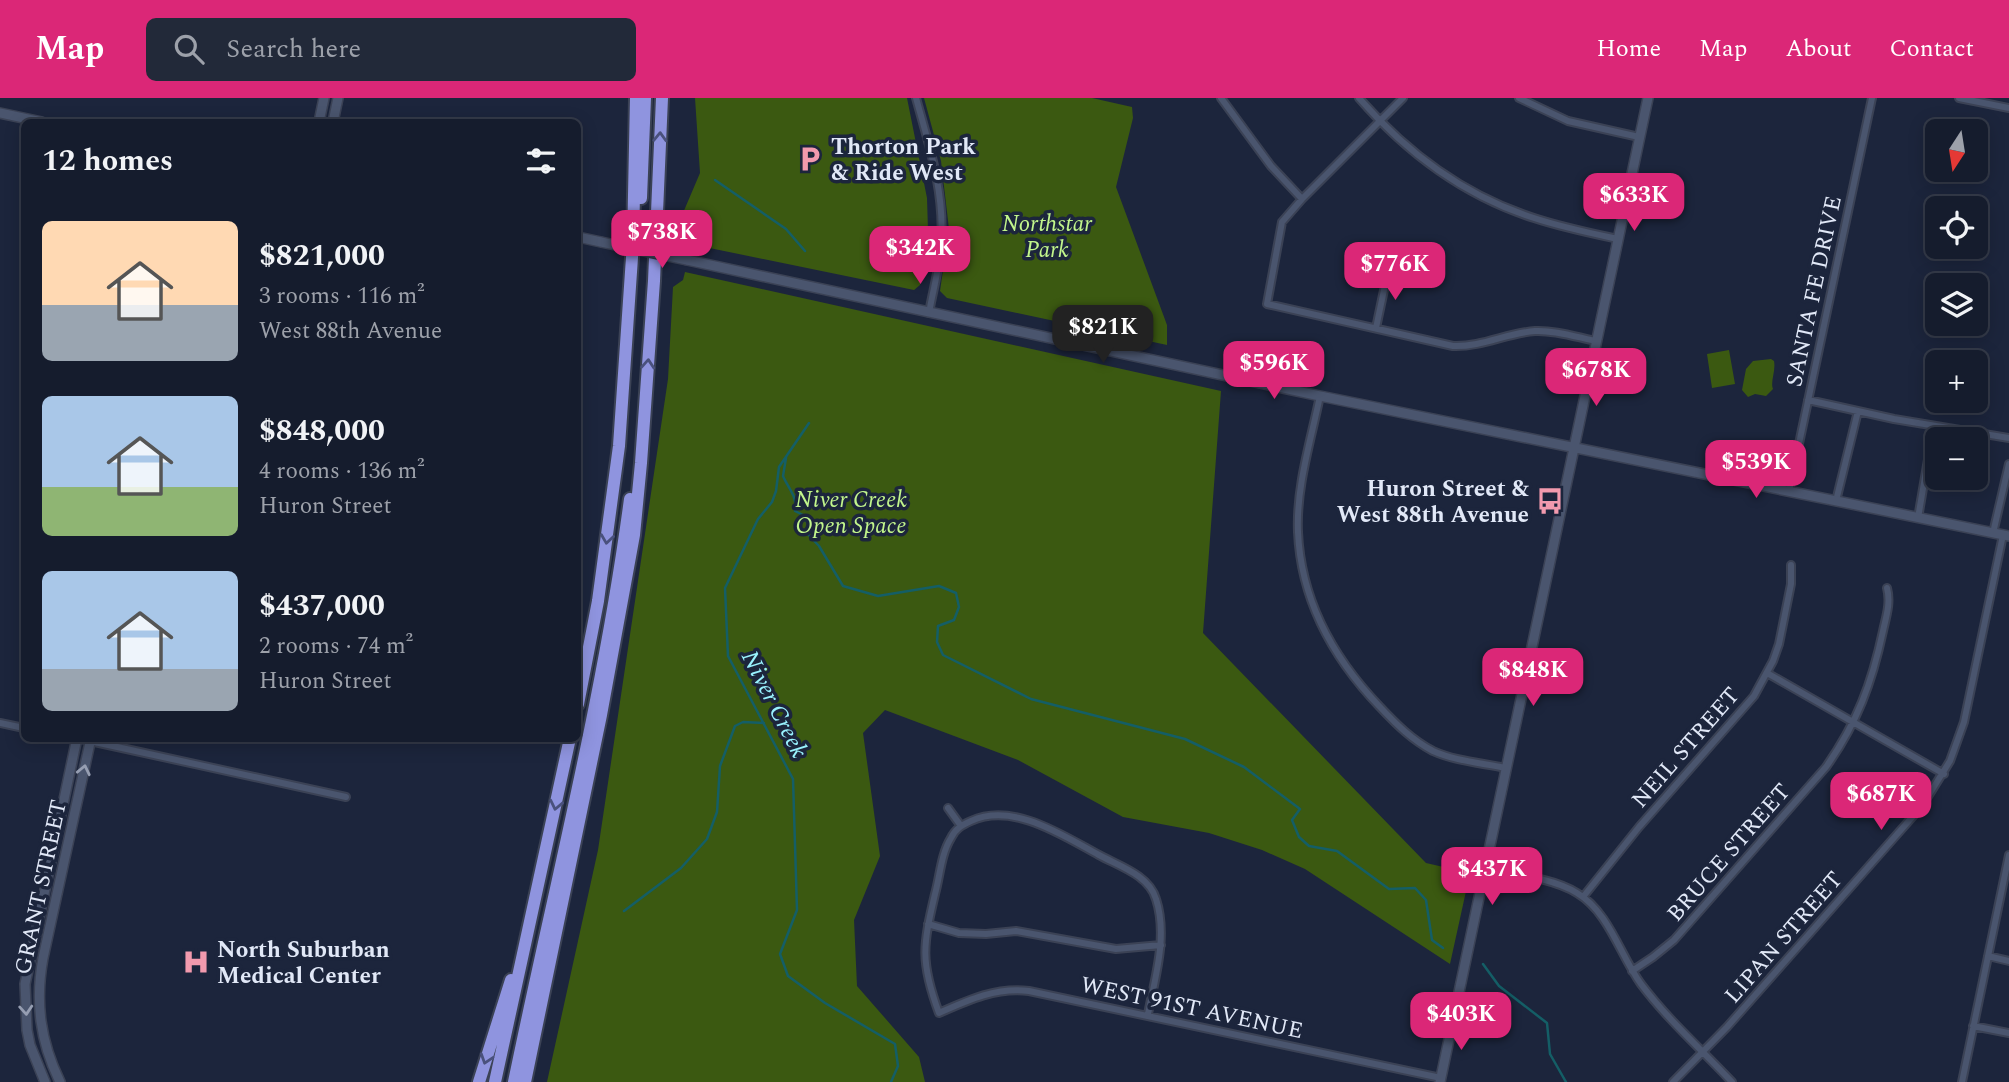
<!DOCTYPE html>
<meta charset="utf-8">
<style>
body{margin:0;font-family:Spectral,serif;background:#222939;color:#f1f3f6;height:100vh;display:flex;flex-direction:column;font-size:26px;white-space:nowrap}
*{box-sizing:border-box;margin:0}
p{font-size:23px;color:#9da1aa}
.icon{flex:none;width:38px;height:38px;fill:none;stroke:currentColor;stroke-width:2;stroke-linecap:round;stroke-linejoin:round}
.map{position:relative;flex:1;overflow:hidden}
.panel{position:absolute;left:21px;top:21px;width:560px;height:623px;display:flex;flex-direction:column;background:#151c2d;border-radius:10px;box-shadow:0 4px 18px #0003,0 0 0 2px #343a49}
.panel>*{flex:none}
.needle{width:46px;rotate:192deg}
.fabs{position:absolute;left:1925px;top:21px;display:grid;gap:14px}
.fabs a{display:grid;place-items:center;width:63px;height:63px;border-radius:10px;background:#151c2d;box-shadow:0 4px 18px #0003,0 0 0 2px #343a49;font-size:35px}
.price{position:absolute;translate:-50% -60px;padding:0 16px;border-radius:14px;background:#db2777;color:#fff;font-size:23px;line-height:46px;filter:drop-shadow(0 2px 4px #0008)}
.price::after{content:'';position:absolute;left:50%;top:42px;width:21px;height:16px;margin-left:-10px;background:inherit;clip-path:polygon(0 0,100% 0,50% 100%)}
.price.current{background:#222;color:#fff}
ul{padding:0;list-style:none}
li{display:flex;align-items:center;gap:21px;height:175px;padding:0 21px}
li span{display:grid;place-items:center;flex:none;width:196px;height:140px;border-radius:10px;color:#555}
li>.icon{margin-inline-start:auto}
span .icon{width:84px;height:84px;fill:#fffc;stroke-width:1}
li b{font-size:30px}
h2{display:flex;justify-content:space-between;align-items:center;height:84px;padding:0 21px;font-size:30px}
header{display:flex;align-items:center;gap:42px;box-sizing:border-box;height:98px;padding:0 35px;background:#db2777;color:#fff}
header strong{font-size:33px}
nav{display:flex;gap:38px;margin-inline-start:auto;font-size:24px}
.search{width:490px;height:63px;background:#222939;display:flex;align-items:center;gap:18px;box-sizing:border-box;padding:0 24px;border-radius:10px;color:#9da1aa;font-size:26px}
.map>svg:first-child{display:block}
.green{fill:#3b5911}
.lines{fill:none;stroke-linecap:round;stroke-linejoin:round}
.stream{stroke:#145e66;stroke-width:2.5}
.street-casing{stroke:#3b4255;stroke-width:10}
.secondary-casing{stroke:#3b4255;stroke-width:12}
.highway-casing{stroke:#3b4255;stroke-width:16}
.street{stroke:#4a556e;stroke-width:6}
.secondary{stroke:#4a556e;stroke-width:9}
.highway{stroke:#8f94df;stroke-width:12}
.secondary-bridge-casing{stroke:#3b4255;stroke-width:12;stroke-linecap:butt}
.secondary-bridge{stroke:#4a556e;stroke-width:9}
.oneway{stroke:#4a517d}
.oneway2{stroke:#969eb2}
.labels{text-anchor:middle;stroke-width:7;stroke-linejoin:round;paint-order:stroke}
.poi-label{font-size:23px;font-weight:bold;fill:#e1e8f7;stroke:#1c253c;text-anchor:start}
.park-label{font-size:23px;font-style:italic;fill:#c2f68c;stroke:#1c253c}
.street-label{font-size:23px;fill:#e1e8f7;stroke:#1c253c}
.water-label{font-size:24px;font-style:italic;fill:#99f2fe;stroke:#1c253c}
</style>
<header>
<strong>Map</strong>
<div class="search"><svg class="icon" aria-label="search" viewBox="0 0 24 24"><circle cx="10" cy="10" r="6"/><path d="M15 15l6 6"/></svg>Search here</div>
<nav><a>Home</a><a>Map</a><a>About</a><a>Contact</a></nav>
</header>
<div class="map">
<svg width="2009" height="984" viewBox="0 0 2009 984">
<rect width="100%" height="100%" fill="#1c253c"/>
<path class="green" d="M695 0H907L927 100 928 132 920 187 914 192 690 146 677 129 700 75Z
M924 0H1092L1132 9 1133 20 1116 89 1167 227V247L947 200 940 193 949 131 941 63Z
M685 174 1221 293 1203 535 1426 765 1470 775 1450 866 1305 771 1262 752 1209 735 1123 719 1018 662 885 612 863 635 880 758 854 822 857 888 919 959 925 984H547L598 752 668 281 673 189 683 182Z
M1729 252 1735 286 1712 290 1707 256Z
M1771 261 1774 263C1776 273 1770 284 1773 291L1766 298 1755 296 1748 299 1742 292 1746 271 1753 263Z"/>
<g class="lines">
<path class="stream" d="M715 82 786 131 805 153
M809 325 779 369 776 393 772 404 758 421 725 490 728 558 793 681 797 812 780 856 788 878 825 905 895 946 898 968 891 984
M786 360 783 378C788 390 798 399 795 413L803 417 809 428 805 433 819 448 843 488 878 498 939 488 956 495 959 509 954 522 938 528 937 544 943 557 1031 601 1185 641 1244 669 1300 711 1292 722 1299 739 1309 748 1337 753 1389 791 1415 790 1426 802 1432 842 1443 850
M624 813 681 770 707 741 717 714 720 668 735 628 743 624 764 625
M1483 866 1499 888 1547 925 1550 956 1566 984"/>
<defs>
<path id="street" d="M916 0C929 47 945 95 941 145 940 168 933 192 929 215
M1221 0 1271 68 1302 101
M1359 0C1406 54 1465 98 1534 120 1561 129 1590 135 1618 141
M1403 0 1302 101 1282 124 1267 206 1453 248C1482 249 1507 235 1535 233 1555 232 1576 239 1596 243
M1519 0 1568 23 1639 39
M1959 0 2009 10
M1376 230 1388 173
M1320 298C1311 342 1296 389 1298 434 1301 503 1333 560 1380 609 1396 626 1412 642 1433 653 1455 663 1482 665 1506 670
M1808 302 1894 321 2009 340
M1789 393 1872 0
M1836 403 1858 313
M1918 420 1932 338
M1993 435 2009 366
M1767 575 1944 676
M0 625 24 630
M76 640 346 699
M948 710 961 728
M1484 771C1514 777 1551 779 1577 795 1609 814 1620 857 1641 886 1668 922 1702 952 1732 984
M1583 799 1639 729 1754 598 1773 563 1779 546 1791 486V467
M928 826 959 835 986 836 1016 833 1116 851 1161 847
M1988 858 2009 863
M1632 873 1653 859 1674 842 1826 669C1857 625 1872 585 1883 533 1886 519 1891 505 1887 490
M1148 916C1155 880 1168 838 1156 801 1149 777 1119 768 1099 757 1062 737 1013 704 971 723 962 727 955 731 951 740 941 756 940 778 935 796 923 847 920 864 939 915 968 902 996 889 1029 893L1441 980
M1973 928 2009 935
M1673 984 1727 929 1922 708 1950 663 1964 624 2003 437
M1962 984 2009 757"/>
<path id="secondary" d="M0 15 42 24
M319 24 324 0
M333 24 338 0
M578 139 601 144
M687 162 1320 298 2009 438
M45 984 30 947 27 932 25 886 77 640
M60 984C40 943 35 904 43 860L91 640
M1440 984 1648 0"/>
<path id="highway" d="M641 100 645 0
M578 606 598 503 619 348 633 145 636 0
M479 984 511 882
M495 984 570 640
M514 984C554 790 604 597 630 401
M525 984 601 617 634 437 641 365 654 183 662 0"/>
</defs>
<use href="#street" class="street-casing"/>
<use href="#secondary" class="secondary-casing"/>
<use href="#highway" class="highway-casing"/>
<use href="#street" class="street"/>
<use href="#secondary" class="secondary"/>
<use href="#highway" class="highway"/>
<defs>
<path id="secondary-bridge" d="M601 144 687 162"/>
</defs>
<use href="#secondary-bridge" class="secondary-bridge-casing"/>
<use href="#secondary-bridge" class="secondary-bridge"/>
</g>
<defs><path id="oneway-chevron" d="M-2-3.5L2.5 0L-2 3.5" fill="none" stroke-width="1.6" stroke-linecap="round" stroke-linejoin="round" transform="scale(1.75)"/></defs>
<g class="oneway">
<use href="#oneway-chevron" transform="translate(660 39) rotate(-88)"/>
<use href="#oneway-chevron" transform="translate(648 266) rotate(-86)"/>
<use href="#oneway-chevron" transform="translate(607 441) rotate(98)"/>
<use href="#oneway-chevron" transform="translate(556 707) rotate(102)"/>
<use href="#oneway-chevron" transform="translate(486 961) rotate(108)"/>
</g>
<g class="oneway2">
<use href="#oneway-chevron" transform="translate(84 672) rotate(-78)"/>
<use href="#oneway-chevron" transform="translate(26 912) rotate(86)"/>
</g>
<defs>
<symbol id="parking-bare" viewBox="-9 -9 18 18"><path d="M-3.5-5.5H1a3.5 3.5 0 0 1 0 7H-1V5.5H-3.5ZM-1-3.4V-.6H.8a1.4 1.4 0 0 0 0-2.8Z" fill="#f29aae" stroke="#1c253c" stroke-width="2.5" paint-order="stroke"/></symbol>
<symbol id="bus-bare" viewBox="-9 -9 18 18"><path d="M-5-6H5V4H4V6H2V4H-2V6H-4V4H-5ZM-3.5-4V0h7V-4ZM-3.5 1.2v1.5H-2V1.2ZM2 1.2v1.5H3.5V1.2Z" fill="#f29aae" stroke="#1c253c" stroke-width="2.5" paint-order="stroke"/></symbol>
<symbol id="hospital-bare" viewBox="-9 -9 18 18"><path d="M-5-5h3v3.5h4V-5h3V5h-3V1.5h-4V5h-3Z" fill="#f29aae" stroke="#1c253c" stroke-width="2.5" paint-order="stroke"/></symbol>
</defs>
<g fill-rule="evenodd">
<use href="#parking-bare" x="791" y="42" width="38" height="38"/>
<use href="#bus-bare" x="1531" y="384" width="38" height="38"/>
<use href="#hospital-bare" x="177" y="845" width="38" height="38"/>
</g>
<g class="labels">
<g class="poi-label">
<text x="831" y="56">Thorton Park<tspan x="831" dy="26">&amp; Ride West</tspan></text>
<text x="1529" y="398" text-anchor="end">Huron Street &amp;<tspan x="1529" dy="26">West 88th Avenue</tspan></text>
<text x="217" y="859">North Suburban<tspan x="217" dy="26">Medical Center</tspan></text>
</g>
<g class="park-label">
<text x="1047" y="133">Northstar<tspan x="1047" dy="26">Park</tspan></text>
<text x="851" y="409">Niver Creek<tspan x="851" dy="26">Open Space</tspan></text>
</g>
<g class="street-label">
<text transform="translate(1813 193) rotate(-78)" y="8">SANTA FE DRIVE</text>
<text transform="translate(1685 649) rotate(-49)" y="8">NEIL STREET</text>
<text transform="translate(1728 754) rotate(-49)" y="8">BRUCE STREET</text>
<text transform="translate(40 789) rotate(-78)" y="8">GRANT STREET</text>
<text transform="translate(1783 839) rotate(-49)" y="8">LIPAN STREET</text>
<text transform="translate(1192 909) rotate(12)" y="8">WEST 91ST AVENUE</text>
</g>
<g class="water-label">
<text transform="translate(775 606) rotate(63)" y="8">Niver Creek</text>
</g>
</g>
</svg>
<div class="fabs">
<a><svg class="needle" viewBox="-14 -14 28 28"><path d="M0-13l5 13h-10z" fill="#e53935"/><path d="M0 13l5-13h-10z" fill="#9da1aa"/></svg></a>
<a><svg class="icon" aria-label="locate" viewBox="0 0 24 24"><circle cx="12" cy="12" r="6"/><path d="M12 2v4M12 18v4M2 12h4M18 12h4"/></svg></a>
<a><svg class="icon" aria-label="layers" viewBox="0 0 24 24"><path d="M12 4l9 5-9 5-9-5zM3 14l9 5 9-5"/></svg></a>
<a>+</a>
<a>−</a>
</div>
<b class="price" style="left:1634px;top:135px">$633K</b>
<b class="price" style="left:662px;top:172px">$738K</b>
<b class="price" style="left:920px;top:188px">$342K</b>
<b class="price" style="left:1395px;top:204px">$776K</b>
<b class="price current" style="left:1103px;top:267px">$821K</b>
<b class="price" style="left:1274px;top:303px">$596K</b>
<b class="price" style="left:1596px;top:310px">$678K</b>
<b class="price" style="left:1756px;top:402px">$539K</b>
<b class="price" style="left:1533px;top:610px">$848K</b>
<b class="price" style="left:1881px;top:734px">$687K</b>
<b class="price" style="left:1492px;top:809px">$437K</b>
<b class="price" style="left:1461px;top:954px">$403K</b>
<section class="panel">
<h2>12 homes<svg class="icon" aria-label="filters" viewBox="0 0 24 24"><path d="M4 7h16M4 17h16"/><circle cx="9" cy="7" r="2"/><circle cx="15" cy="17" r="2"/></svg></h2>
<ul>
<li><span style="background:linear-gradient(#ffd9b3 60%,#9aa5b1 0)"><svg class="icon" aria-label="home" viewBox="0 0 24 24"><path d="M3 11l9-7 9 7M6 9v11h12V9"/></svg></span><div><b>$821,000</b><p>3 rooms · 116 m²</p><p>West 88th Avenue</p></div></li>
<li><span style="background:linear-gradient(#a9c7e8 65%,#8fb573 0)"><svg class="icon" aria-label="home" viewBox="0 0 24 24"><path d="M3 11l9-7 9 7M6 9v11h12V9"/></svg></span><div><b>$848,000</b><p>4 rooms · 136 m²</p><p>Huron Street</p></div></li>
<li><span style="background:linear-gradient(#a9c7e8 70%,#9aa5b1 0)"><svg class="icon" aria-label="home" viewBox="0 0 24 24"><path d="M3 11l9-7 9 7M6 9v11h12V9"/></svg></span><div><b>$437,000</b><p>2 rooms · 74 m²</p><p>Huron Street</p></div></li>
</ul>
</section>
</div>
